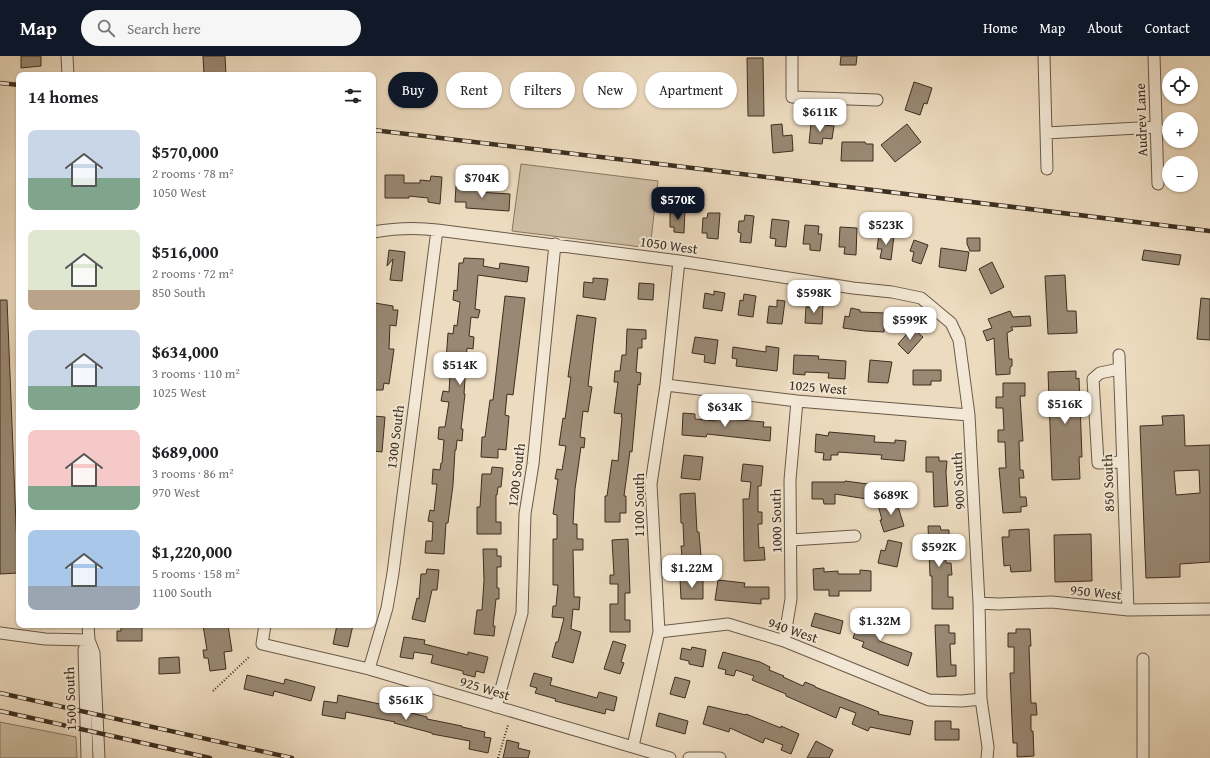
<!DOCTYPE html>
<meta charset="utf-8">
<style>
body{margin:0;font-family:"Gentium Book Plus",serif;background:#f6f6f6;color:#202124;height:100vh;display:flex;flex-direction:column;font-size:15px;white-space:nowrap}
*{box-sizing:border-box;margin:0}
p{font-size:13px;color:#757577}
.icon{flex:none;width:22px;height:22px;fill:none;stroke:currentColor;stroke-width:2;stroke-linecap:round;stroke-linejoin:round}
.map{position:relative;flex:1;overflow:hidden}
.sheet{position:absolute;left:16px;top:16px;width:360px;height:556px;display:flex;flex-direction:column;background:#fff;border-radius:8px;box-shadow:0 1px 3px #0004}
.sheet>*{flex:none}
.guide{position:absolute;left:388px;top:16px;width:380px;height:36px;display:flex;gap:8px}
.tools{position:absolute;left:1162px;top:12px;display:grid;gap:8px}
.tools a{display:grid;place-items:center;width:36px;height:36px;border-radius:50%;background:#fff;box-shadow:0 1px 3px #0004;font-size:20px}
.price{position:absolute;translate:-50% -34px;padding:0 9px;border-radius:8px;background:#fff;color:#222;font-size:13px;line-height:26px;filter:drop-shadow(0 1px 2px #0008)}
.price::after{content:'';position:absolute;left:50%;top:24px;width:12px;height:9px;margin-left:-6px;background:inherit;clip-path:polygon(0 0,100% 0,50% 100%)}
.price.active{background:#111827;color:#fff}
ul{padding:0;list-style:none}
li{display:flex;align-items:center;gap:12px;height:100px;padding:0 12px}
li span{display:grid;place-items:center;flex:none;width:112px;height:80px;border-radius:8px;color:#555}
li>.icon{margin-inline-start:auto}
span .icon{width:48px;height:48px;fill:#fffc;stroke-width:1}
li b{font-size:17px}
h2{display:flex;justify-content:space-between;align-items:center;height:48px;padding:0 12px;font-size:17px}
.chip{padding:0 14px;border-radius:18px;background:#fff;box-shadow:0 1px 3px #0004;font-size:14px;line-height:36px}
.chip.active{background:#111827;color:#fff}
header{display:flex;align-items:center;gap:24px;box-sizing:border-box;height:56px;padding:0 20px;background:#111827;color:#fff}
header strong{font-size:19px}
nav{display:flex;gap:22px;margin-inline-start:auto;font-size:14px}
.search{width:280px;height:36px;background:#f6f6f6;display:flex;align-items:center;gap:10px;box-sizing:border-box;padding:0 14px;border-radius:22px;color:#757577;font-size:15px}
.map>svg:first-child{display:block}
.green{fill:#cfbea4;stroke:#867662}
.building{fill:#998873;stroke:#3d2e20;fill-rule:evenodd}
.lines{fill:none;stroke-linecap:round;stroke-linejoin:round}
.minor-casing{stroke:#695948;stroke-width:13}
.path{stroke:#3d2e20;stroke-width:2;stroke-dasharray:1 2;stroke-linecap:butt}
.minor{stroke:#f3e8d5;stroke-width:11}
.rail-casing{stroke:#3d2e20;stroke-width:4.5}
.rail{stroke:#f3e8d5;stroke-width:3;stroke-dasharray:9;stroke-linecap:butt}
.labels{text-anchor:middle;stroke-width:4;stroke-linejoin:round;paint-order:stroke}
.street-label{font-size:14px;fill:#3d2e20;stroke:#f3e8d5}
</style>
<header>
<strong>Map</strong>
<div class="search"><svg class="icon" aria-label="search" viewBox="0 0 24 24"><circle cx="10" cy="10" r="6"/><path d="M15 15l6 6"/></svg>Search here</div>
<nav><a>Home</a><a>Map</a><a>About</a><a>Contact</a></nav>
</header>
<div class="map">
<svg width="1210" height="702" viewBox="0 0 1210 702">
<rect width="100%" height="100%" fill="#eddbbf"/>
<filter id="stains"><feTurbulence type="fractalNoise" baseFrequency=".005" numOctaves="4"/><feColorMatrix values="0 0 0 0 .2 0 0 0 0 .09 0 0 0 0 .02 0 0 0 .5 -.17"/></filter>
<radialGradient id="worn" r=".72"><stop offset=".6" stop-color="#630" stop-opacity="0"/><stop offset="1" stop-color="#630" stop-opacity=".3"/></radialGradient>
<path class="green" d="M521 108 658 125 650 192 512 175Z
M0 666 76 681 77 702H0Z"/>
<path class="building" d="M21 0H41V10L21 12Z
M203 0H225L226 19H204Z
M841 0H857L856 9H840Z
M747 2H763L764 60H748Z
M914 26 932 32 927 48 924 47 920 59 905 54Z
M782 68 783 80 792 79 793 95 773 97 771 69Z
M811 68 834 70 832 83 823 82 822 88 809 87Z
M907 68 921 86 895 106 881 89Z
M842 86H865L866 88H873V105H841Z
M385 119H404V127H420V124L430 125 431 120 442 121 440 148 428 146V142L409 140V142H385Z
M456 130 478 132V136L510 138 509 155 466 152V146H455Z
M676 154H685L684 177 674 176V171H670V157H676Z
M708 157H720L718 183 707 182V177H702L703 162H707Z
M745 159 754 160 751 187 740 186 741 177 738 176 739 165H744Z
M772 163 789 165 786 191 775 190 776 183 770 182Z
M805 169 819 170 818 178H822L820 195 810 194V188H803Z
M840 171 857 172 856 199 844 198 845 191H839Z
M879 178 894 180 891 204 880 202 882 193H877Z
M967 182H980V195H970L967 188Z
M914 184 928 189 921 208 912 205 914 196 910 195Z
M941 192 969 196 966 215 939 211Z
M389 194 405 196 402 225 390 224 393 203 387 210Z
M1144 194 1181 199 1179 209 1142 204Z
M464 202 484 203 483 210 499 213 500 207 529 211 527 226 478 219 475 253 480 254 478 262 471 261 469 280 474 281 473 293 467 292 464 338H465L461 373H463L462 385 457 384 456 394H455L453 429 448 467H446L444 498 425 497 426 485H432L433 466 428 465 430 454 434 455 437 428H432L433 413 440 414 441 407H442L444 384 438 383 439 371H445L449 346 441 345 443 335 449 336 450 318H445L448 277 453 278 454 269 457 270 460 246 453 244 454 234 457 235 459 207H463Z
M992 206 1004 231 991 238 979 213Z
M1065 219 1067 255H1076L1077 277 1048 278 1045 220Z
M593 222 608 223 605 244 583 241 584 226 593 227Z
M639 227 654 228 653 244 638 243Z
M714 235 725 237 722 255 703 252 705 237 714 239Z
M744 238 756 240 753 261 738 259 740 244 743 245Z
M505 240 525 242 513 339 507 338 505 359 509 360 506 394 498 393V402L481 401 482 381H485L490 344H493Z
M1201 242 1210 243V284L1197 283Z
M0 244H7L18 517 0 518Z
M777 244 785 245 782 268 767 267 769 250 777 251Z
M375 247 393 250V254H398L396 270 390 269 389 293H394L389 328 384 327 383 334H373V261Z
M813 248H823L822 268 805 267 806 251H813Z
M851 252 860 254V256L885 257 884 276 865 275 843 272 845 260 849 261Z
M1010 255 1013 261 1030 260 1031 270 1011 271 1013 274 1007 277 1009 303H1012V310L1010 311V318L996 319 994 282 987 285 983 275 992 272 988 263Z
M577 259 596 262 588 330 592 331 588 356 583 355 580 381 585 382 584 392 581 391 575 433 573 468H577V483H583V494H573L574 541H580L579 554 573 553 571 573 581 576 573 607 552 601 556 586H558L564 562 552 561 553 550H556L558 529H553V483H557V459L553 458 558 423H555L557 413 562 414 566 390 559 389 563 362 565 363 571 321H568Z
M912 272 923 281 908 298 898 288Z
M627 273 646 274V283H642V292H638L636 316 641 317 640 329 638 328 632 396 630 395 624 440H626V457H620V466H605V440H607L612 404 618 405 622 361H621L622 358 614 357 618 326H614L615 315H620L622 299H626Z
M695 281 718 284 715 308 704 306 705 299 692 297Z
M766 290 779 292 777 315 736 310 737 303 732 302 733 291 766 296Z
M794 299 819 300 818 303 846 305 845 323 828 322 829 317 805 316V319L793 318Z
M870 304 892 306 888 327 868 326Z
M913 314H941V325H931V329H913Z
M1076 315V323L1079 322 1082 401H1079L1080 423 1052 424 1048 316Z
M1003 327H1025V340H1020L1023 385H1019L1020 414H1023L1024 422H1019L1020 441H1026L1027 450 1021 451V456L1003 457 999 412H1006L1005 386H998V374H1004L1003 352H996V341H1003Z
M683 357 695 358V363L716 365 717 362 764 366 763 371H771L770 385 707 378 706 381 682 379Z
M1184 359 1185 390 1210 389V506L1180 508V521L1146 522 1140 370 1163 369 1162 360ZM1199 414 1200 437 1176 439 1174 415Z
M373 360 385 361 382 396 373 395Z
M829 376 875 380 874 386 895 387V384L906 385 904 405 881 403 882 399 838 396V399H831V404H823L824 397 815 396 816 378 828 380Z
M684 399 703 401 700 424 681 422Z
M926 401H939V405H947L946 416 948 450 934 451 933 416H926Z
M743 408 763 410 761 430H758V456H762V468H758L759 492 764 491 765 504 744 505 743 443H749L751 426 741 425Z
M492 411 503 412 501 431H498L497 439H496V466H501V478H477V451H480L482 418H491Z
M845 425 875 429 873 444 835 438V448H824L823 443H812V426H845Z
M695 437 697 476H699L701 500 682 501 681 490H684L683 467H681L680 438Z
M896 444 904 470 884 476 880 464H882L878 449Z
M928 470H940L941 474H949V484L945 485 946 507H951L952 519H948V541H953V553H932V520H930Z
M1029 473 1031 515 1011 516 1010 509 1004 510 1002 481H1009V474Z
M1091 478 1092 525 1055 526 1054 479Z
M628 483 630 537H625V564H630V576H610V548H618V528H610V519H614L612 484Z
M888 484 902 487 897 511 878 507 881 494 885 495Z
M483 493H497V500H501V511H497V532H499V543H496L493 570H495L494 580 474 578 477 554H482L484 524Z
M824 512V516L838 515V518H860V514L871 515V535H839V540H829V534H814L813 513Z
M427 513 439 514 437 534H432L425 566 412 563 417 542 419 543 421 518H426Z
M680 523H703V543H681Z
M718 524 745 527 744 531H769V543H761V548L715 544Z
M815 557 843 565 840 578 811 570Z
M870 562 885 568 879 585 912 597 908 610 862 591 864 586 853 582 858 568 867 571Z
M121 569H142V585H117V575H121Z
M203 569H228L232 595 224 596 226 613 210 615 208 602H204L203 594H207Z
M337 569H353L348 591 333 588Z
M935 569H949V577H955V588H950L951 609H956V620L937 621Z
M1016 573H1030L1031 590H1029L1031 647H1036L1037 659H1031V675H1033L1034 700 1017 701V687H1013L1010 617H1014V591H1008V577H1016Z
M404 581 425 584 424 588 468 599V596L488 601 484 617 476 615 475 621 463 618V615L431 607 433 599 414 596 413 603 400 601Z
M613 585 626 589 621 606 624 607 620 618 604 613Z
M692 591 706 594 703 611 689 608V605L680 603 682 592 691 594Z
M723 596 760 606 770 611 769 614 784 620 783 621 803 630 805 626 815 630V631L879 656 878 658 913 665 910 679 870 671 868 675 852 668 856 657 840 651 836 662 786 640V638L752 624 754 620 736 614 734 620 725 618 726 614 718 612Z
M179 601 180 617 159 618V602Z
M534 617 552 622 550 629 597 642 599 636 617 641 614 655 606 653 605 658 555 645 556 643 535 637 537 632 530 630Z
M247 619 284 628 285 623 315 631 311 645 274 635 273 640 244 633Z
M675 621 690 625 685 642 670 638Z
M338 639 389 650V651L427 661V663L462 670V671L485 676 484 681 491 682 488 697 469 693 470 685 432 678V677L394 667 395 666 346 656 345 663 322 659 324 645 337 647Z
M708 650 746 659V658L781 672V670L799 678 791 698 781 694 783 689 765 682 763 687 730 672 729 676 703 668Z
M659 657 688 665 685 678 656 670Z
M935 665H951V673H959V684H935Z
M507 684 519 687 518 692 530 695 528 702H503Z
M816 685 833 694 829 702H807Z"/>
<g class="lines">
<defs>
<path id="minor" d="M67 0 68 19
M792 0V41L877 44
M1044 0 1047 113
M1154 0 1158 128
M1046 77 1157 71
M373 176C396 172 414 171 437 174L679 205 853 232 892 236 921 242 951 267 959 284 969 359 979 547 981 643 988 691 987 702
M1119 299 1128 554
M1119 313 1100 317 1093 323 1098 407 1123 406
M666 329 797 345 969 359
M791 484 855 480
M979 547 998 548 1052 546 1128 554 1210 553
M88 569 89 584 94 597 99 702
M265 569 262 588 369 613 670 702
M659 576 728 568 784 585 929 644 962 645 981 643
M0 577 45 583 89 584
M784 585 791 543 790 424 797 345
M1143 603V702
M369 613 387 552 393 517 437 174
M496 651 522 557 525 458 533 408 555 188
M633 690 659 576 651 428 666 329 679 205
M87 702 84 594 89 584
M689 702H720"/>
</defs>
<use href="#minor" class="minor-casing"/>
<path class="path" d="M213 635 250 600
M498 702 508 669"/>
<use href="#minor" class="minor"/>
<defs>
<path id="rail" d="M0 27 19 29
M373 74 676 110 1210 175
M0 637 292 702
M0 655 210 702"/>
</defs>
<use href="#rail" class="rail-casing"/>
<use href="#rail" class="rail"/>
</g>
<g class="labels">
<g class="street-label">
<text transform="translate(1141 64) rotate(-92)" y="5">Audrev Lane</text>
<text transform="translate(669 189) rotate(8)" y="5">1050 West</text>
<text transform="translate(818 331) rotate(5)" y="5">1025 West</text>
<text transform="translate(395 381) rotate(-83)" y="5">1300 South</text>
<text transform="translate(516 419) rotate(-83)" y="5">1200 South</text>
<text transform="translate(958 425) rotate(-93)" y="5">900 South</text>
<text transform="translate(1108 427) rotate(-92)" y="5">850 South</text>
<text transform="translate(639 449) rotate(-90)" y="5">1100 South</text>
<text transform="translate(776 465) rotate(-91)" y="5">1000 South</text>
<text transform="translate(1096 536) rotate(6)" y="5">950 West</text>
<text transform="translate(793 574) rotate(19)" y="5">940 West</text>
<text transform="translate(485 632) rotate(17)" y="5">925 West</text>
<text transform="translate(70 643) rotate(-92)" y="5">1500 South</text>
</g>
</g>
<rect width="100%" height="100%" filter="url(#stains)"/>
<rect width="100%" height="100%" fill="url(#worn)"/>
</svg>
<div class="tools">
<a><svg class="icon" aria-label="locate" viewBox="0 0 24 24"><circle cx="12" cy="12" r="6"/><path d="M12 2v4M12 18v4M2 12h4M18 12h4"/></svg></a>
<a>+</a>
<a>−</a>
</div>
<b class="price" style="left:820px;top:77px">$611K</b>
<b class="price" style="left:482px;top:143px">$704K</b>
<b class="price active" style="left:678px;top:165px">$570K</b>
<b class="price" style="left:886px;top:190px">$523K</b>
<b class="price" style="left:814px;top:258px">$598K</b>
<b class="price" style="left:910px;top:285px">$599K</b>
<b class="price" style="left:460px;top:330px">$514K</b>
<b class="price" style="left:1065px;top:369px">$516K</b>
<b class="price" style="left:725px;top:372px">$634K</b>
<b class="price" style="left:891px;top:460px">$689K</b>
<b class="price" style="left:939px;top:512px">$592K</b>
<b class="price" style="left:692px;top:533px">$1.22M</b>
<b class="price" style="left:880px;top:586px">$1.32M</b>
<b class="price" style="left:406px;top:665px">$561K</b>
<div class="guide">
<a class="chip active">Buy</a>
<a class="chip">Rent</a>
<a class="chip">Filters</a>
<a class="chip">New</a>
<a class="chip">Apartment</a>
</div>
<section class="sheet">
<h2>14 homes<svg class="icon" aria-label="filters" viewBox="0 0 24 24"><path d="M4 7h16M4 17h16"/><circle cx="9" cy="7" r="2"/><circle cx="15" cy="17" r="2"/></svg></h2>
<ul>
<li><span style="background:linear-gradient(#c9d6e8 60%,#7fa58c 0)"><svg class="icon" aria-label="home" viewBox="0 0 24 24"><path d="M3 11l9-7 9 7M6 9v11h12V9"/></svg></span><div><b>$570,000</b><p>2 rooms · 78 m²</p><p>1050 West</p></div></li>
<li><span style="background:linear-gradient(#dfe7d0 75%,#b9a48a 0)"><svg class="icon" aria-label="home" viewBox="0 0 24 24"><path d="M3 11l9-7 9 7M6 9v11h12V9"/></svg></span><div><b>$516,000</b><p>2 rooms · 72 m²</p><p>850 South</p></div></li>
<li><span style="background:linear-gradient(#c9d6e8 70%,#7fa58c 0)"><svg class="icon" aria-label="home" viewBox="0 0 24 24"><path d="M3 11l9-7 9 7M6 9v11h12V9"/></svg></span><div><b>$634,000</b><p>3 rooms · 110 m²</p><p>1025 West</p></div></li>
<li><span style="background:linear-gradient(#f6c9c9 70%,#7fa58c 0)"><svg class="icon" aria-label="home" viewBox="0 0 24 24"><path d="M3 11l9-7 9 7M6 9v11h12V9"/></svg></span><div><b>$689,000</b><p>3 rooms · 86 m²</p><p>970 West</p></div></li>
<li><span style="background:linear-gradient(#a9c7e8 70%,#9aa5b1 0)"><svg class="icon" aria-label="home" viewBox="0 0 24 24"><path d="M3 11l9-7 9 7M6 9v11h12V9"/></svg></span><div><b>$1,220,000</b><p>5 rooms · 158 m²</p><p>1100 South</p></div></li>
</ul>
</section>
</div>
